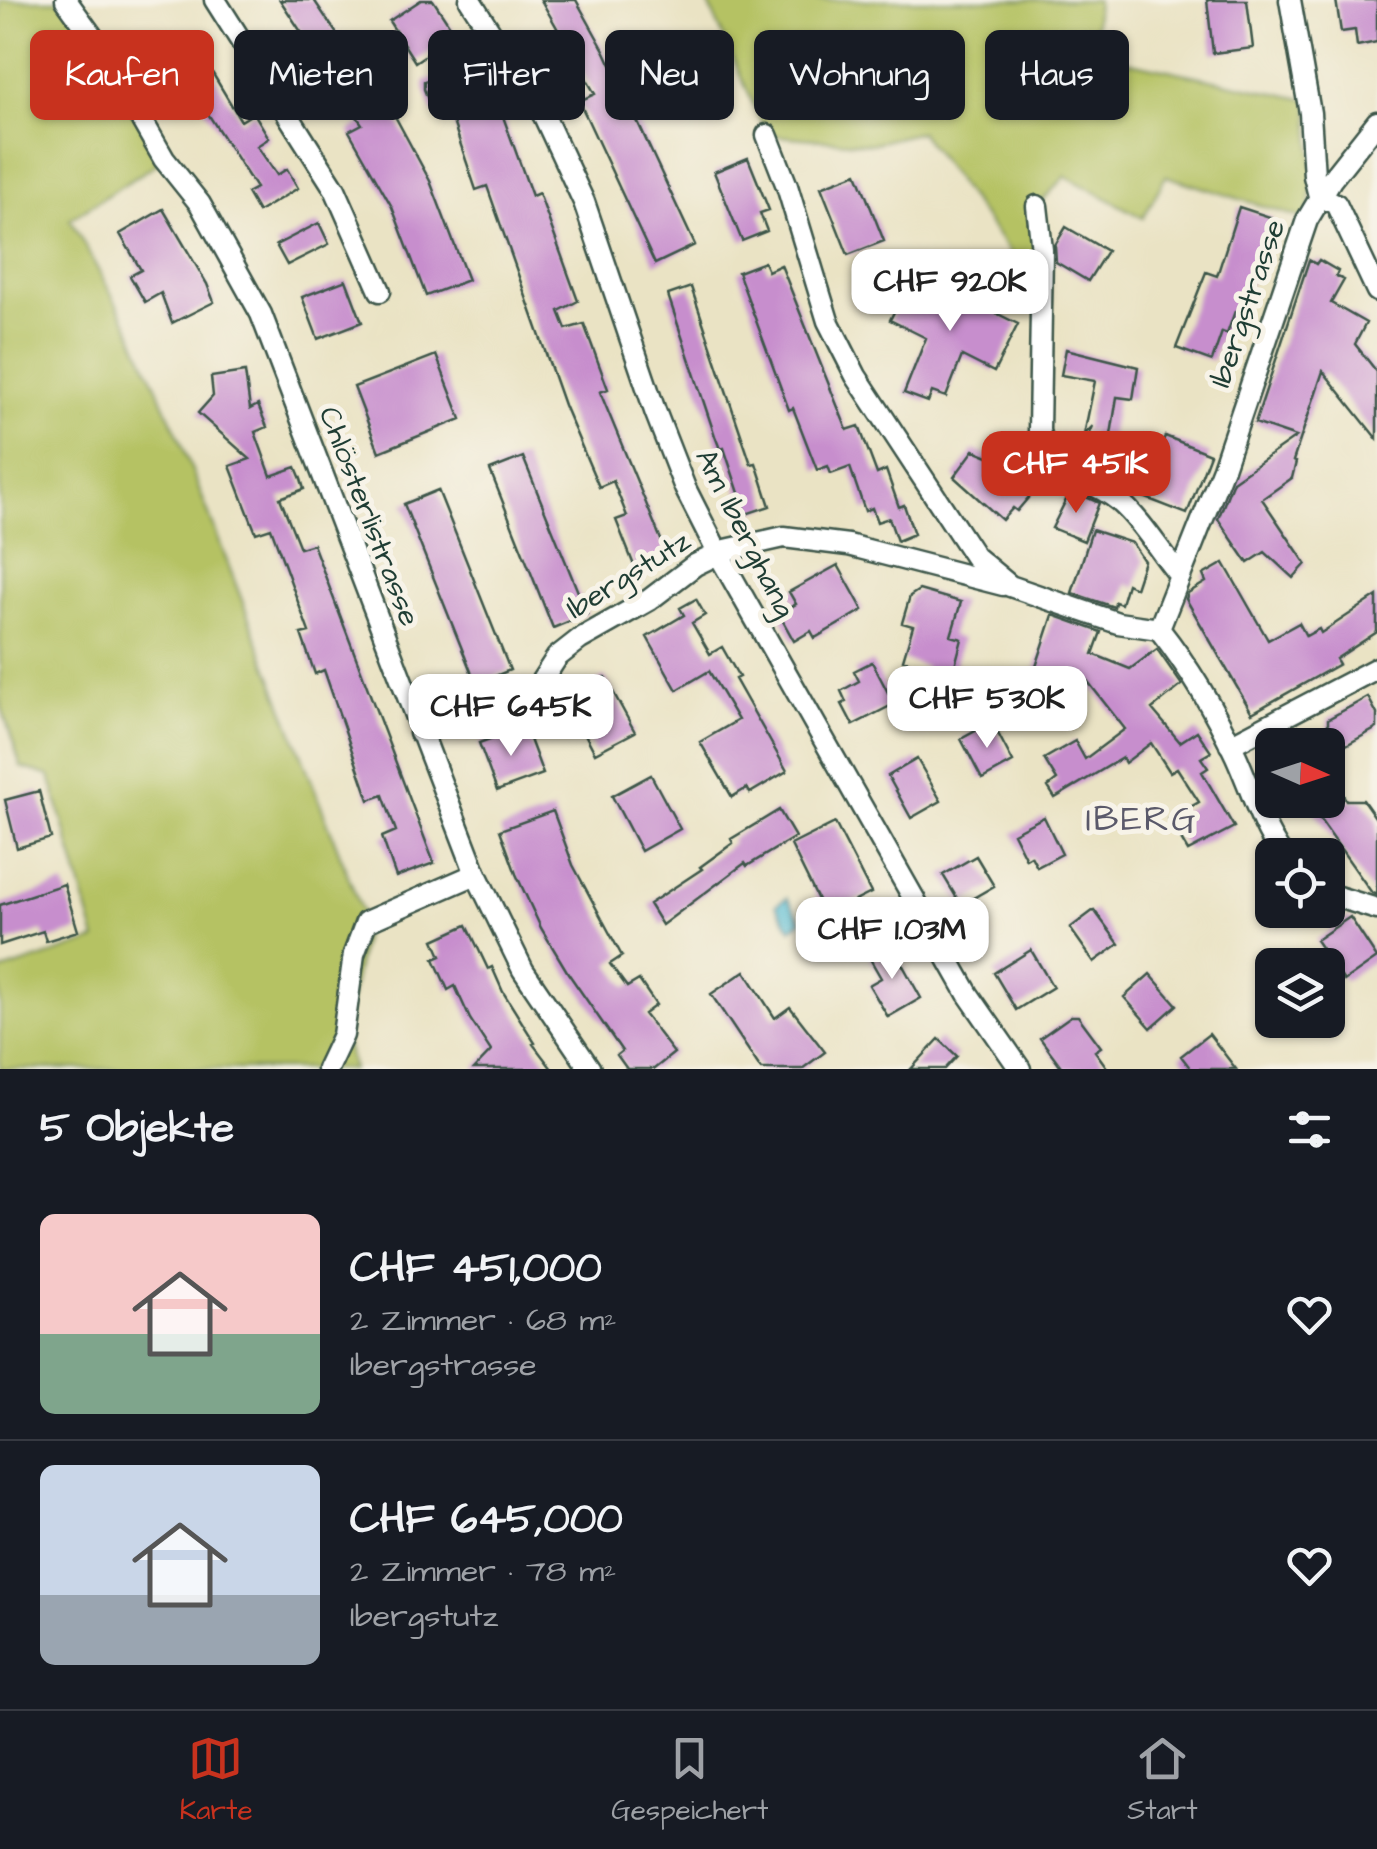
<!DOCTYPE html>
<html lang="de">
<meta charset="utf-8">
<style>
body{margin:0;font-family:"Architects Daughter",sans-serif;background:#20242c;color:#f1f3f6;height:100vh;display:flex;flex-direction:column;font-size:38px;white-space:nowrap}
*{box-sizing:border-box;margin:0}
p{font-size:32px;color:#9ea1a6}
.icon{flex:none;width:55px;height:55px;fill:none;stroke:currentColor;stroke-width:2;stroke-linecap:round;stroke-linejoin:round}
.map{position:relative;height:1069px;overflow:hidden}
.side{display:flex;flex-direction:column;background:#171b24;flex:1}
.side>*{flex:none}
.top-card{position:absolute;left:30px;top:30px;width:1318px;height:90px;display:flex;gap:20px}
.needle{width:65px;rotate:93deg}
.buttons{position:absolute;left:1255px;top:728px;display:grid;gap:20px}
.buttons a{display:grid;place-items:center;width:90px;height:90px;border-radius:15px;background:#171b24;box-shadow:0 2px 8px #0004;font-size:50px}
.price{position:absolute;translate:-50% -85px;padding:0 22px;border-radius:20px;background:#fff;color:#222;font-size:32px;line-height:65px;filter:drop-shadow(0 2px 5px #0008)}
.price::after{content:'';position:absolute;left:50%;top:60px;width:30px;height:22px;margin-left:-15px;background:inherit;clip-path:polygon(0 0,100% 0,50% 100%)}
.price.active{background:#c8321e;color:#fff}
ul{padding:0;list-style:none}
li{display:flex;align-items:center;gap:30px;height:250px;padding:0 40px}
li+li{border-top:2px solid #363941}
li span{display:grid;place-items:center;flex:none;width:280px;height:200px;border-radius:15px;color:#555}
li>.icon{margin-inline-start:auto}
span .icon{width:120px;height:120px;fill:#fffc;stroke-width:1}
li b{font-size:42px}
h2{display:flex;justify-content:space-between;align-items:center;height:120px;padding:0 40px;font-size:42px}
.pill{padding:0 35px;border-radius:15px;background:#171b24;box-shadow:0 2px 8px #0004;font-size:35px;line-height:90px}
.pill.active{background:#c8321e;color:#fff}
.tab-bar{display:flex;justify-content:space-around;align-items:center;height:140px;border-top:2px solid #363941;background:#171b24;font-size:28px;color:#9ea1a6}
.tab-bar a{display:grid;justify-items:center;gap:5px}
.tab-bar .active{color:#c8321e}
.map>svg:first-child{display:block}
.green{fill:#b5c264;stroke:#6a804c;stroke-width:2.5}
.water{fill:#55bbd2;stroke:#3a7c83;stroke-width:2.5}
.building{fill:#c78ecd}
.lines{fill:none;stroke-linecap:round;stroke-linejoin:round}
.street-casing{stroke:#3d564a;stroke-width:25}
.street{stroke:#fff;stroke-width:20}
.labels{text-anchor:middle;stroke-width:10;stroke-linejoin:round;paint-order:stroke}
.street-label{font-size:30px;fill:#1f3d34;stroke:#f7f3e8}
.quarter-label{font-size:35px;letter-spacing:2.5px;fill:#5a596a;stroke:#f7f3e8}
</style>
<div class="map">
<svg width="1377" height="1069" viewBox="0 0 1377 1069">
<rect width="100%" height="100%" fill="#f7f3e8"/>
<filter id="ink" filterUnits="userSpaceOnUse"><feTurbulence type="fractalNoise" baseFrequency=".01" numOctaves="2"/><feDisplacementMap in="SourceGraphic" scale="20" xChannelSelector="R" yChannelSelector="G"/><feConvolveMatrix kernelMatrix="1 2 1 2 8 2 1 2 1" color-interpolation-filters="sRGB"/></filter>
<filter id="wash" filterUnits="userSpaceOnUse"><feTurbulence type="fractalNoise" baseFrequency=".0048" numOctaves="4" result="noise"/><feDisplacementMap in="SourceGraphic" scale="40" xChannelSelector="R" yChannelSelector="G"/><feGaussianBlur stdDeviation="2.25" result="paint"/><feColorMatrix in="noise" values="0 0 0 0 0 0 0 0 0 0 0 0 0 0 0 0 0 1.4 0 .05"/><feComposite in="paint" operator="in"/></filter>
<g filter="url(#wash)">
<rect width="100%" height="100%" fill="#eae3c4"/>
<path class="green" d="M0 0H66L164 159 70 219 130 328 179 437 366 922 343 1035 353 1069H0V972L96 940 50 776 21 767 0 702Z
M707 0H1097L1093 54 1308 100 1314 176 1307 220 1166 176 1143 218 1066 176 1037 206 1040 293 920 132 871 144 767 135Z"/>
<path class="water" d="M787 898 802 921 791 929 776 905Z"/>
<g id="blocks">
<path class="building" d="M280 0H314L374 89 350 106Z
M421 0H433L456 35 415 62 389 21Z
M541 0H576L605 52 695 245 655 264 579 101 595 94Z
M1207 0H1247L1253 48 1213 53Z
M1336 0H1377V42L1357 46 1355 30 1341 32Z
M194 42 241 121 254 113 269 138 257 146 277 175 287 169 298 188 258 212 247 193 256 188 190 86 173 98 154 69Z
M473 63 492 114 501 111 532 196 539 193 578 301 559 311 566 329 584 324 608 389 600 392 669 559 637 573 616 520 627 516 613 481 599 487 564 405 487 186 476 190 448 107 433 113 424 89V81Z
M379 97 387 109 390 107 430 181 468 280 426 296 392 207 349 131 362 124 351 108Z
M748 158 769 210 760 213 767 231 742 241 714 172Z
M857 173 884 241 848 255 821 187Z
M1239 207 1273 218 1239 312 1235 311 1227 334 1222 332 1212 361 1176 348 1206 272 1217 276Z
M163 209 207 284 214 302 172 323 161 293 145 302 130 276 141 270 120 234Z
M319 223 329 244 287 265 276 245Z
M1066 227 1107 251 1088 281 1056 262 1055 245Z
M1309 260 1316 264 1319 260 1338 271 1336 276 1344 280 1331 303 1366 323 1355 344 1377 372V439L1323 371 1293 461 1296 462 1292 478 1262 499 1306 564 1293 578 1265 552 1248 563 1218 519 1233 481 1296 437 1255 423Z
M764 262 768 271 781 265 847 430 859 426 877 474 886 470 899 507 904 505 914 534 897 541 889 518 877 522 872 508 865 511 850 467 831 474 828 466 817 470 793 408 789 410 738 272Z
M912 276 942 291 948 279 982 297 978 304 1018 324 994 372 962 356 946 397 932 392 928 402 904 393 926 338 890 320Z
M346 280 362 322 318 339 302 297Z
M691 287 751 464 756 463 770 506 746 514 724 448 720 449 715 436 668 295Z
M1066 349 1138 367 1133 399 1117 397 1111 435 1101 458 1081 455 1093 426 1084 435 1095 381 1061 375Z
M436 355 461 419 379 452 354 387Z
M245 372 250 409 258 405 267 427 255 432 271 476 296 467 301 479 304 489 280 498 300 548 313 544 434 863 396 877 382 837 396 831 383 795 369 800 324 670 315 674 301 634 309 632 271 528 256 533 230 466 250 459 198 413 213 396 211 377Z
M1165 436 1210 454 1187 514 1141 496Z
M974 450 1025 471 1040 484 1017 511 1013 508 1002 520 954 477Z
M523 457 587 614 553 628 490 470Z
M438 490 510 670 476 684 404 504Z
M1071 490 1099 503 1084 541 1052 528Z
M1092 530 1132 543 1144 561 1135 588 1127 584 1121 604 1115 602 1114 607 1072 593Z
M1224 563 1268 640 1299 623 1306 636 1319 629 1321 633 1377 596V632L1336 659 1339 664 1252 713 1186 599 1188 593 1206 582 1203 575Z
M838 565 863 610 815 638 811 631 794 641 779 614 796 604 789 592Z
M919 590 961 602 951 636 962 639 950 684 923 677 926 667 903 660 913 626 902 623 910 596Z
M696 599 705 615 692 623 710 654 722 647 739 677 735 679 787 771 750 793 747 788 732 797 700 742 738 720 709 671 677 690 647 637 684 615 680 608Z
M1053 615 1101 632 1093 654 1130 669 1157 649 1182 685 1152 709 1180 742 1197 731 1211 752 1201 758 1208 768 1202 772 1234 827 1188 851 1169 819 1199 802 1177 768 1170 772 1151 743 1125 763 1122 758 1055 798 1048 787 1057 780 1044 759 1075 741 1085 759 1125 729 1085 678 1077 704 1029 688Z
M872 662 894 704 853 725 842 704 846 702 841 691 859 681 854 671Z
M605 677 635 732 595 753 566 698Z
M1368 697 1377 714V728L1328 755V719Z
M992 722 1013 762 982 779 961 739Z
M525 726 543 774 497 791 479 743Z
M917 759 941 801 911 818 888 776Z
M1328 766 1346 800H1363L1377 820V895L1372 893 1306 800H1328Z
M651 775 680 829 641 851 612 796Z
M39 791 51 838 17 848 5 800Z
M779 810 795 837 747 866 745 863 662 925 649 904 702 869 700 867 733 843 731 839Z
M553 811 573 865 622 956 610 964 627 987 639 980 656 1005 644 1014 674 1053 654 1069H627L617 1055 622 1051 568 973 541 928 516 874 500 830Z
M1044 817 1062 854 1037 867 1031 856 1026 859 1013 833Z
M835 823 871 893 839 909 836 903 823 910 791 845Z
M976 856 994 886 961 905 943 875Z
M64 884 78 931 46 941 43 931 0 945V905Z
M1094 910 1119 944 1094 962 1070 928Z
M1350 917 1377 958 1344 981 1316 940Z
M467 925 488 969 492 967 503 992 535 1043 533 1044 552 1069H474L491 1051 470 1019 455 986 448 990 434 959 441 956 434 940Z
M891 944 921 998 888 1017 869 985 881 978 869 957Z
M1031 950 1053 987 1016 1010 994 973Z
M745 971 775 1018 790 1007 825 1052 802 1069H761L711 994Z
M1150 974 1177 1005 1151 1028 1124 997Z
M1071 1016H1078L1101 1047 1095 1051 1108 1069H1063L1040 1038Z
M1209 1034 1236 1069H1191L1181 1056Z
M939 1039 957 1056 945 1069H911Z"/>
</g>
</g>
<g filter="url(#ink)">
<use href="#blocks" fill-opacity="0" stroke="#3d564a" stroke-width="2.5"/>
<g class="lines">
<defs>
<path id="street" d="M66 0 100 47 164 159 200 204 261 314 476 874 523 970 590 1069
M215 0 335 189 380 291
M470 0 544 116 584 202 655 411 685 488 718 553 968 994 1020 1069
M1290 0 1310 113 1314 176 1319 196 1336 204 1377 291
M767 135 787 186 828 321 856 376 975 557 1010 586 1118 623 1159 629
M1037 206 1042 250 1039 431C1052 484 1084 471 1119 501 1142 521 1160 552 1180 576
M420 733 526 695 539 685 557 657 580 639 649 600 695 565 726 550 784 537 848 545 1003 585
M1230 745 1377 668
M1282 855C1261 825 1251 789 1236 756 1215 711 1189 667 1159 629L1223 468 1307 220 1331 180 1377 122
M1328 894 1377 909
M327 1069 343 1035 354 954 366 922 476 874"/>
</defs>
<use href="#street" class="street-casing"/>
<use href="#street" class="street"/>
</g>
</g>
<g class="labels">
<g class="street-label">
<text transform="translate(1247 303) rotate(-71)" y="10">Ibergstrasse</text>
<text transform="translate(370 516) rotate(69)" y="10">Chlösterlistrasse</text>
<text transform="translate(746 533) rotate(63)" y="10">Am Iberghang</text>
<text transform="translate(628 574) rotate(-32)" y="10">Ibergstutz</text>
</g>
<g class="quarter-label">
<text x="1142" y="830">IBERG</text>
</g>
</g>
</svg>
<div class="buttons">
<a><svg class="needle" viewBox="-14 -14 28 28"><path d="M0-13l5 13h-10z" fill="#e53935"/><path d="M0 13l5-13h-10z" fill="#9ea1a6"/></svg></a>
<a><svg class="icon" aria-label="locate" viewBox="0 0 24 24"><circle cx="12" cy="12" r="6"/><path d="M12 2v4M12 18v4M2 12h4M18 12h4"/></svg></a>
<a><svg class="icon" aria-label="layers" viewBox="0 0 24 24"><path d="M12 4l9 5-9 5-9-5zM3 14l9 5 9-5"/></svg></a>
</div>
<b class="price" style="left:950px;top:334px">CHF 920K</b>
<b class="price active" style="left:1076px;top:516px">CHF 451K</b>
<b class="price" style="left:987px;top:751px">CHF 530K</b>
<b class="price" style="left:511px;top:759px">CHF 645K</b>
<b class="price" style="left:892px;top:982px">CHF 1.03M</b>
<div class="top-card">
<a class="pill active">Kaufen</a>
<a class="pill">Mieten</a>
<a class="pill">Filter</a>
<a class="pill">Neu</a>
<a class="pill">Wohnung</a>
<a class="pill">Haus</a>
</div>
</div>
<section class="side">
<h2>5 Objekte<svg class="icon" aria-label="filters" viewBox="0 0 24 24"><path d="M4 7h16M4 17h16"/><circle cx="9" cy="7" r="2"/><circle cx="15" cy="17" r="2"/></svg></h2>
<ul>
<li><span style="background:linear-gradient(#f6c9c9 60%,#7fa58c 0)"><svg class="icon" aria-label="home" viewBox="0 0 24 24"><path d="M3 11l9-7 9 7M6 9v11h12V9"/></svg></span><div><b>CHF 451,000</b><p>2 Zimmer · 68 m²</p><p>Ibergstrasse</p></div><svg class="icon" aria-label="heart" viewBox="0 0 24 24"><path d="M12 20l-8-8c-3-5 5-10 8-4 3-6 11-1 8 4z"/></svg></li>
<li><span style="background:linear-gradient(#c9d6e8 65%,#9aa5b1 0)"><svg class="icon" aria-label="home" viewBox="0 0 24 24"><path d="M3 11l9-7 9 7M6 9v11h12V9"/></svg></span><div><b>CHF 645,000</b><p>2 Zimmer · 78 m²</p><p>Ibergstutz</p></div><svg class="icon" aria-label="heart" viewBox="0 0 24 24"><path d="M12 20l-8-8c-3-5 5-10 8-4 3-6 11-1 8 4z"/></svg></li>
</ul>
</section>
<nav class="tab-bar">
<a class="active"><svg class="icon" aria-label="map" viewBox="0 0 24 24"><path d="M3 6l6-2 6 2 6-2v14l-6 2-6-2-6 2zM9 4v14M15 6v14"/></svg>Karte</a>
<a><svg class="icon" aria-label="saved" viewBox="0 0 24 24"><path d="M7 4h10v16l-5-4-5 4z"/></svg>Gespeichert</a>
<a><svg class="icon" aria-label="home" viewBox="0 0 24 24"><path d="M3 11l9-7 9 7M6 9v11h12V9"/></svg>Start</a>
</nav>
